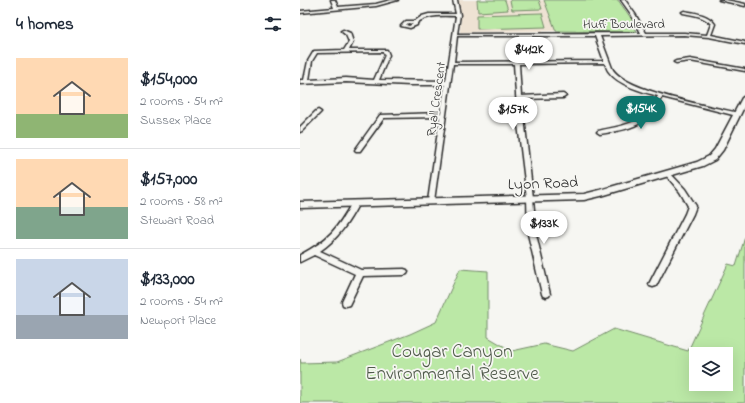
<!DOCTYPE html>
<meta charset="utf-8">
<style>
body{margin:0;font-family:"Indie Flower",sans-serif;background:#f2f2f3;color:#1f2937;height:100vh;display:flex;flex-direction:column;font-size:15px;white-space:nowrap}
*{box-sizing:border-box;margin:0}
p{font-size:13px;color:#747a83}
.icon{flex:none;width:22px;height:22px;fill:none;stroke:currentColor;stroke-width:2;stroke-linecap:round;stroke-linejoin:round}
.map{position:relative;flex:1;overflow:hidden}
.sheet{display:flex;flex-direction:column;background:#fff;width:300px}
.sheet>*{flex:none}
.controls{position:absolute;left:389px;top:347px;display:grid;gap:8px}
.controls a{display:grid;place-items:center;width:44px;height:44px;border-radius:0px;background:#fff;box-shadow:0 4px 16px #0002;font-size:20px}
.price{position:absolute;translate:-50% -34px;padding:0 9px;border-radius:14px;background:#fff;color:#222;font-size:13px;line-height:26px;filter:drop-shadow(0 1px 2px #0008)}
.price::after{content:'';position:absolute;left:50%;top:24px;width:12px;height:9px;margin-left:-6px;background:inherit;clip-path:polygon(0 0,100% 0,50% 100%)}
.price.active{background:#0f766e;color:#fff}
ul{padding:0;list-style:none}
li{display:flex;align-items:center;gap:12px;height:100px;padding:0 16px}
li+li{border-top:1px solid #e0e1e3}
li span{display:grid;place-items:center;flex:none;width:112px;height:80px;border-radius:0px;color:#555}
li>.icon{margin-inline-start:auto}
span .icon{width:48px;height:48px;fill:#fffc;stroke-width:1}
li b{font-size:17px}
h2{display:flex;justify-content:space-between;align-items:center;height:48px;padding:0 16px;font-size:17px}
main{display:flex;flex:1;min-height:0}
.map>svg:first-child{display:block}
.built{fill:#eee2d3}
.green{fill:#bbe8a6;stroke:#738a68;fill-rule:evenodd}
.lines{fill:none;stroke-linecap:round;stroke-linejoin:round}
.minor-casing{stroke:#2b2b2b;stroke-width:3}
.tertiary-casing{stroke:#2b2b2b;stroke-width:3}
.minor{fill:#f6f6f2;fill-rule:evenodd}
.tertiary{fill:#f6f6f2;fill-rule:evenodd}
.labels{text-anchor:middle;stroke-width:3.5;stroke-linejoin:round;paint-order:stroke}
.far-street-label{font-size:13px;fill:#2b2b2b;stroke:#f6f6f2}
.street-label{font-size:16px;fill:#2b2b2b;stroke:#f6f6f2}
.near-park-label{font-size:19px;fill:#4f5a4a;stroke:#f6f6f2}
</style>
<main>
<section class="sheet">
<h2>4 homes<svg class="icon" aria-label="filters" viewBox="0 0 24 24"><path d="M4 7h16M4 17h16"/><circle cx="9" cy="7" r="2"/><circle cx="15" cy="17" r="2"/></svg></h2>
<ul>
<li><span style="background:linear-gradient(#ffd9b3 70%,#8fb573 0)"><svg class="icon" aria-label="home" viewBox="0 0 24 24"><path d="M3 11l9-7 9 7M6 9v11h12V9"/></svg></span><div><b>$154,000</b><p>2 rooms · 54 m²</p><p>Sussex Place</p></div></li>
<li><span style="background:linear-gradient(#ffd9b3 60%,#7fa58c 0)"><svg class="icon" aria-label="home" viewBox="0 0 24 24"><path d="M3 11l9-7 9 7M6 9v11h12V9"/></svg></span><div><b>$157,000</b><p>2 rooms · 58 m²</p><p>Stewart Road</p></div></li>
<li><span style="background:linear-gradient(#c9d6e8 70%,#9aa5b1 0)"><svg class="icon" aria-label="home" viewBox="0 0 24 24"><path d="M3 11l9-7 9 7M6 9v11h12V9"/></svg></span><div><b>$133,000</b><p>2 rooms · 54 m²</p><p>Newport Place</p></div></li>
</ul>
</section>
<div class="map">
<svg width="445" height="403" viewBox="0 0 445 403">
<rect width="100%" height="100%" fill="#f6f6f2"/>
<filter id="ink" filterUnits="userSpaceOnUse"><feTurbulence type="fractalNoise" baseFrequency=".025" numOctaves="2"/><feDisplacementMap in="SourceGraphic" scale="8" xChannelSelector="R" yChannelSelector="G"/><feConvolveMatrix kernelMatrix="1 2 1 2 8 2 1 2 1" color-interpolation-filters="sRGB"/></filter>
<g filter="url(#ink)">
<path class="built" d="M157 0H244L256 31 160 32 161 14Z"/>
<path class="green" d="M177 0H205L208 10 178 12Z
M210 0H239L242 9 212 10Z
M244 0H318L331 18 337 32 256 31Z
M242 13 246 27 177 29V15Z
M445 237V403H0V359L1 363 37 362 110 334 136 322 160 269 188 271V337L212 351 244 344 273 351 314 329 388 351 428 264 436 266ZM396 354H426V384H396Z"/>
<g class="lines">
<defs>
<path id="minor" d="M31 0H35L38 7 76 4 91 0H98L76 6 0 13V11L34 8Z
M153 0H157L160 15 157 34 341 33 331 14 321 0H325L335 14 346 33H384L407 35 411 24C404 16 393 15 383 13L382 12 384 11C395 13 408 14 415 24L411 35 445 42V44L409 37 384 35 300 36 312 68C323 91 413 107 439 113L440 114 437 116 362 97C358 104 354 110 349 116 337 129 317 131 300 134L297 132 298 131C314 127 332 126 345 114 350 109 354 102 358 96 343 92 318 85 309 72 307 70 306 66 305 63L219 64 221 96 263 94 266 96 263 98 222 99 233 198 236 234 250 294 249 296 246 297 243 296 242 294 228 234 227 198 218 124 214 64H153L134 201 131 203 128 201 140 117 84 118 60 151H56L55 150 80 115 141 113 145 85H110L46 82 0 84V80H4L8 61 14 51 44 50 49 42 46 35 41 31 43 30 50 33 53 42 49 50H87L89 55 79 80 146 81 156 16C143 16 128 14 117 23V25L110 28 101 26 106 21H115L122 16 129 14H156ZM108 23 113 24 109 26 106 25ZM157 36H295L304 61 154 62ZM83 52 85 55 74 80 46 78 9 80 12 61 17 53Z
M419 0H426L445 4V6Z
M390 59 445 69V71L390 61 376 63 374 62 376 61Z
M18 110 21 112 2 131 0 132V127L16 111Z
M368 172 370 173 385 189 396 206 393 214 356 286 353 287 350 286 349 284 385 214 388 206 380 192 365 174Z
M53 201H55L59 203C49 222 38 239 20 251L61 270 104 269 107 270 108 272 107 274 104 275 63 276 49 305 46 306 43 305 42 302 55 274 14 255 0 262V255C29 240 37 229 53 201Z"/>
<path id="tertiary" d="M445 96V105L423 150 415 160 403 166 301 196 284 200 0 208V202L284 194 300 190 397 162 409 156 415 149 442 98Z"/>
</defs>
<use href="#minor" class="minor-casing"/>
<use href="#tertiary" class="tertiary-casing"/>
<use href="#minor" class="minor"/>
<use href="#tertiary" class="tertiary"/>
</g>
</g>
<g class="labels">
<g class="far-street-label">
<text x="324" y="28">Huff Boulevard</text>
<text transform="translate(135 99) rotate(-82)" y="5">Ryall Crescent</text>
</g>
<g class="street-label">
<text transform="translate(243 182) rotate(-2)" y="6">Lyon Road</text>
</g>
<g class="near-park-label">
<text x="152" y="357">Cougar Canyon<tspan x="152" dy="22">Environmental Reserve</tspan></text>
</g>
</g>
</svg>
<div class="controls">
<a><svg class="icon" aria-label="layers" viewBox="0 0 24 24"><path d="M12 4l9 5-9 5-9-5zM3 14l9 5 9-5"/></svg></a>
</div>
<b class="price" style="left:229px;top:71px">$412K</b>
<b class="price active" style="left:341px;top:130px">$154K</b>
<b class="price" style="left:213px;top:131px">$157K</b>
<b class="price" style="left:244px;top:245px">$133K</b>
</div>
</main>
